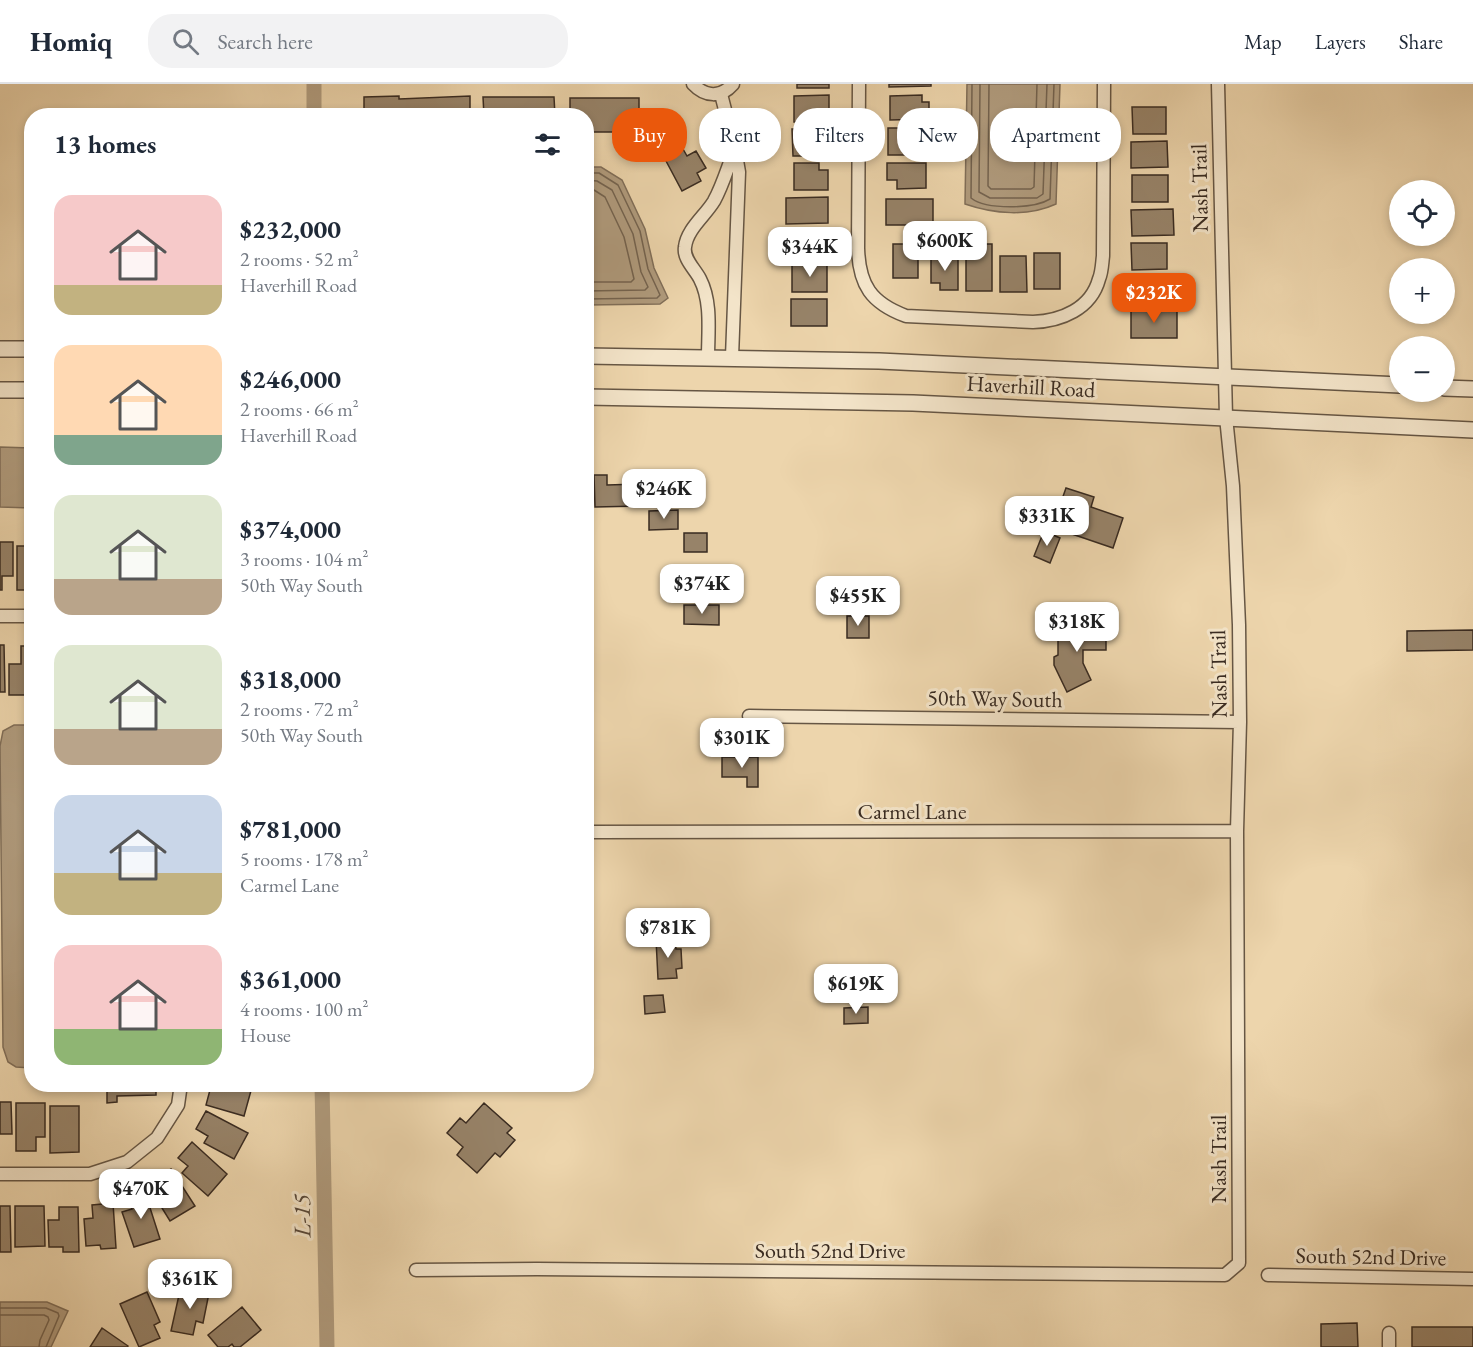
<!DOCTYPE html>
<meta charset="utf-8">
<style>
body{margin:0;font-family:"EB Garamond",serif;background:#f2f2f3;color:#1f2937;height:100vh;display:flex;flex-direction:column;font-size:22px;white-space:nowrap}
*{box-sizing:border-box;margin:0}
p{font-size:20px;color:#747a83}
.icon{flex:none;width:33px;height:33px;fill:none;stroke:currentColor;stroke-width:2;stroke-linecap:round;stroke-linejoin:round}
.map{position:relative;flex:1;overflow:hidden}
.drawer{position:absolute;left:24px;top:24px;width:570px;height:984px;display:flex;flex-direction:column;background:#fff;border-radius:24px;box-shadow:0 3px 9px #0003}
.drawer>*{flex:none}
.guide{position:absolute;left:612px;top:24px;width:570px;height:54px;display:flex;gap:12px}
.fabs{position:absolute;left:1389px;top:96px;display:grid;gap:12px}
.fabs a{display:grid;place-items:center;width:66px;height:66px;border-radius:50%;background:#fff;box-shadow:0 3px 9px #0003;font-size:30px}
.price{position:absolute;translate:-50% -51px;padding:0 14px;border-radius:12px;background:#fff;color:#222;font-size:20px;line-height:39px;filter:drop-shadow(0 2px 3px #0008)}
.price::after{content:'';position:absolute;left:50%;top:36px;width:18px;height:14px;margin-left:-9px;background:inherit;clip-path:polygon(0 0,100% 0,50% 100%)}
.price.current{background:#ea580c;color:#fff}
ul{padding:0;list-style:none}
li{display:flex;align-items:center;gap:18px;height:150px;padding:0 30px}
li span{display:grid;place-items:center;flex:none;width:168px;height:120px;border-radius:18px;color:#555}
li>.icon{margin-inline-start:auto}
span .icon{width:72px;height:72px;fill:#fffc;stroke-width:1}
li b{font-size:26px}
h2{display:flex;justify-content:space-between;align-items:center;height:72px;padding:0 30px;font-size:26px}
.tag{padding:0 21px;border-radius:24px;background:#fff;box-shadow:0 3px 9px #0003;font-size:21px;line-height:54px}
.tag.current{background:#ea580c;color:#fff}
header{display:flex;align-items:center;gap:36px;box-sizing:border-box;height:84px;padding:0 30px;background:#fff;border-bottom:2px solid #e0e1e3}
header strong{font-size:28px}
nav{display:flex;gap:33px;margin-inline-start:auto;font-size:21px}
.search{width:420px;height:54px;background:#f2f2f3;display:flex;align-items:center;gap:15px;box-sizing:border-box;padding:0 21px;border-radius:24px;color:#747a83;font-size:22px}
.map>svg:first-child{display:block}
.water{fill:#b09b7d;stroke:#806e58;stroke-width:1.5}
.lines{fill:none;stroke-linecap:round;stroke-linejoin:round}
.shore{stroke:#74634f;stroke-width:1.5}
.canal{stroke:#b09b7d;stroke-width:15}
.building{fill:#978369;stroke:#392b21;stroke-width:1.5}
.minor-casing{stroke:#665644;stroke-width:15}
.tertiary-casing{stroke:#665644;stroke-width:18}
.minor{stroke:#f3e4c9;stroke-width:12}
.tertiary{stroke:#f3e4c9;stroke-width:15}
.labels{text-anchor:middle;stroke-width:6;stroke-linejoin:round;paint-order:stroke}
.street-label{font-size:22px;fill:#392b21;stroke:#f3e4c9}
.water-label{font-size:24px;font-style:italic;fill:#574738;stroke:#f3e4c9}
</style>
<header>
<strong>Homiq</strong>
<div class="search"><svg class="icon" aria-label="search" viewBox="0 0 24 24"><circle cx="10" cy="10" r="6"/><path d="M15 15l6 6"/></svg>Search here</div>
<nav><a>Map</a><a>Layers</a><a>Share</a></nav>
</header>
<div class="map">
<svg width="1473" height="1263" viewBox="0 0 1473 1263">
<rect width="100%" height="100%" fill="#edd5ac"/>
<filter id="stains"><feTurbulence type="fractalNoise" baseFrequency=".00333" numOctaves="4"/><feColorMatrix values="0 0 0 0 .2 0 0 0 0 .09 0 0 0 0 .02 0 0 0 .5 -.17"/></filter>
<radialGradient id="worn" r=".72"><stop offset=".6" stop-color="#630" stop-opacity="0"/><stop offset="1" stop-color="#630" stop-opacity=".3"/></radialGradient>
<path class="water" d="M967 0H1060L1056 120C1028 133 994 130 965 120Z
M587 83H601L622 96 645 145 654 184 668 214 660 220 587 221Z
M0 363 31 364V424L0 423Z
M14 641H31V984L16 983 8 978 3 963 0 662 3 647Z
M0 1218H47L68 1227 51 1263H0Z"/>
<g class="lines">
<path class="shore" d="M972 0 971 114C986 126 1034 125 1050 115L1054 0
M980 0 979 108 990 114H1037L1043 110 1047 0
M989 0 988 102 991 105H1031L1034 103 1037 0
M586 89H599L618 101 640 147 648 185 660 211 657 214 586 215
M586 96 597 97 612 106 633 150 641 188 648 203 645 206 586 207
M586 105 594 106 605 113 624 153 634 195 631 198H586
M0 1224H46L58 1229 59 1232 46 1263
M0 1231H44L48 1233 49 1236 40 1256 39 1263"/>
<path class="canal" d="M314 32V0
M322 1000 327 1263"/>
</g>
<path class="building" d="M797 0H829V4H797Z
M889 0H931V2L889 3Z
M829 11V29H820V38H794V12Z
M922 11V18H929V35L890 36V12Z
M399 12V15L470 12V32H364V13Z
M483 13H554L555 32H484Z
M570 14H639V48H586V32H567V25H570Z
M1132 23H1166V50H1133Z
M888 44H918L919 71H888Z
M792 45H828V72H793Z
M1167 57 1168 83 1131 84V58Z
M683 65 687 72 696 67 706 84 697 89 701 97 682 107 665 75Z
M794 79H819V86H828V106H794Z
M887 79H926V104L897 105V96H887Z
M1132 91H1168V118H1132Z
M828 113V139L786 140V114Z
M886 115H933V141H886Z
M1173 125 1174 151 1132 152 1131 126Z
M792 147H827V173H792Z
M1131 159H1167V185L1132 186Z
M893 160H918V194H893Z
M966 160H992V207H966Z
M1034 169H1060V205H1034Z
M931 171H958V206H940V199H931Z
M1000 172H1026L1027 208H1000Z
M792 181H827V208H792Z
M1136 194H1170V219H1136Z
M791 215H827V242H791Z
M1131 227H1177V254H1131Z
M594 391H607V401L639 400 640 422 595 423Z
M1066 404 1094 413 1091 423 1123 434 1113 464 1066 448 1074 426 1060 421Z
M678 426V445L649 446V427Z
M1044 447 1060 454 1050 479 1034 472Z
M684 449H707V468H684Z
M0 458H13V492H2V506H0Z
M17 462H32V506H17Z
M684 521H719V541L684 540Z
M847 532H869V554H847Z
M1058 542H1106V566H1083V579L1091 596 1067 608 1054 581V573L1058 571Z
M1473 546V566L1407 567V547Z
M0 561H4L5 608H0Z
M21 562H32V611H9V580H21Z
M722 673H758V703H747V693H722Z
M656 855H675L676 865H681L682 884 676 885 677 894 658 895Z
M663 911 665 928 645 930 644 912Z
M868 923V939L844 940V924Z
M107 1000H156V1011L117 1012V1018L107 1019Z
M209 1000H242L252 1003 244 1032 206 1021 210 1006 208 1005Z
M0 1018H11L12 1050H0Z
M16 1019H45V1053H36V1067H16Z
M484 1019 512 1044 507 1049 515 1056 500 1073 495 1069 477 1089 457 1071 463 1063 447 1049 460 1034 466 1039Z
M50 1022H79V1068L50 1069Z
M206 1027 248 1049 234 1075 204 1059 208 1052 196 1045Z
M192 1058 227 1090 208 1112 182 1089 188 1082 178 1074Z
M171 1085 195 1122 170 1137 154 1111 160 1108 153 1096Z
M144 1105 160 1155 134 1163 122 1128 132 1125 128 1111Z
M113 1119 116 1164 101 1165 100 1161 86 1162 84 1135 93 1134 92 1121Z
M0 1122H10L11 1168H0Z
M15 1122H44L45 1162 15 1163Z
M59 1123H78L79 1168H63V1163H49L48 1136H59Z
M181 1202 209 1209 203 1239 196 1237 193 1251 171 1247Z
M147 1208 160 1238 154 1241 160 1254 139 1263 120 1220Z
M242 1223 261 1246 240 1263H234L232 1260 228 1263H218L208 1251Z
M1357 1239 1358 1263H1321V1240Z
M1412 1243H1473V1263H1412Z
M102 1244 128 1262 127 1263H90Z"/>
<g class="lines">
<defs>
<path id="minor" d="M693 0C705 13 721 14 733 0
M859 0 858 164C859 201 871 219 906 232L1033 238C1061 237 1091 225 1099 195 1102 188 1102 180 1103 172L1104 0
M721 10 735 65
M708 273C708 248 712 218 700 195 695 185 683 175 685 163 687 145 705 132 714 117 723 101 728 82 735 65L739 88 732 273
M0 532H32
M749 632 1240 638
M587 748 1237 747
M0 1090H90L127 1078 157 1054 178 1021 181 1000
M416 1186 537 1185 1225 1191 1239 1179 1237 747 1240 638 1239 541 1233 402 1226 333 1218 0
M1268 1191 1473 1195
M1389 1249V1263"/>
<path id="tertiary" d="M0 265H32
M586 272 879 277 1400 301
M1444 304 1473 305
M0 306H32
M586 313 913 319 1473 346"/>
</defs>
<use href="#minor" class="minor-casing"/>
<use href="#tertiary" class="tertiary-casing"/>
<use href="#minor" class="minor"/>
<use href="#tertiary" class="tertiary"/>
</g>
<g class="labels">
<g class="street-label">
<text transform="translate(1199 104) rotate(-91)" y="8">Nash Trail</text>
<text transform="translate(1031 302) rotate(3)" y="8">Haverhill Road</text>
<text transform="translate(1218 590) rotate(-91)" y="8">Nash Trail</text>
<text transform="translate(995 614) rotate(1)" y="8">50th Way South</text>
<text x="912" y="735">Carmel Lane</text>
<text transform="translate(1218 1075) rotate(-90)" y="8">Nash Trail</text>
<text x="830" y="1174">South 52nd Drive</text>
<text transform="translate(1371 1172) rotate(1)" y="8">South 52nd Drive</text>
</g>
<g class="water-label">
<text transform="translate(302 1132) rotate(-91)" y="8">L-15</text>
</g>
</g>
<rect width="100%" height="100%" filter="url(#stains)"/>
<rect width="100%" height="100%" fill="url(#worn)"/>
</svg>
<div class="fabs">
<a><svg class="icon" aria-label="locate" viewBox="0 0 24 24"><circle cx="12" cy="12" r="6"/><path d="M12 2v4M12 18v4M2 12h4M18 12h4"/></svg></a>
<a>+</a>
<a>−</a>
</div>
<b class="price" style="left:945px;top:188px">$600K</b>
<b class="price" style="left:810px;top:194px">$344K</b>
<b class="price current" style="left:1154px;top:240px">$232K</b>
<b class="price" style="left:664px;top:436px">$246K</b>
<b class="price" style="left:1047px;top:463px">$331K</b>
<b class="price" style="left:702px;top:531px">$374K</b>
<b class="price" style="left:858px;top:543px">$455K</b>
<b class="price" style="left:1077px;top:569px">$318K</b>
<b class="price" style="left:742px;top:685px">$301K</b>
<b class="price" style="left:668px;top:875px">$781K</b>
<b class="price" style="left:856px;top:931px">$619K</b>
<b class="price" style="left:141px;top:1136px">$470K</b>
<b class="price" style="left:190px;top:1226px">$361K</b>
<div class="guide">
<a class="tag current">Buy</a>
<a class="tag">Rent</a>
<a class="tag">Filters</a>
<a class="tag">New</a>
<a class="tag">Apartment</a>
</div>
<section class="drawer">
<h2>13 homes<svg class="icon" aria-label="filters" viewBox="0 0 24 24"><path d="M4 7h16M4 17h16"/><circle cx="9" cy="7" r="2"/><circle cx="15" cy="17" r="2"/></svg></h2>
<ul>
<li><span style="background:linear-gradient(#f6c9c9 75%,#c2b280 0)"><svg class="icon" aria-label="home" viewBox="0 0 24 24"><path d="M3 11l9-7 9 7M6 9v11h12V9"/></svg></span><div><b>$232,000</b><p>2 rooms · 52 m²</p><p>Haverhill Road</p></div></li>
<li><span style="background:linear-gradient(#ffd9b3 75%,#7fa58c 0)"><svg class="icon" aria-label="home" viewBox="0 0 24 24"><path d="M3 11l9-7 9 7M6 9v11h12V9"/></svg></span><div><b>$246,000</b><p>2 rooms · 66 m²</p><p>Haverhill Road</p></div></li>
<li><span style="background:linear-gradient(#dfe7d0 70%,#b9a48a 0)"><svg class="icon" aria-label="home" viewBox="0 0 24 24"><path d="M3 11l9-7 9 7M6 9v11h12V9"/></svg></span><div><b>$374,000</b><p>3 rooms · 104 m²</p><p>50th Way South</p></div></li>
<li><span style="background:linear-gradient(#dfe7d0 70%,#b9a48a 0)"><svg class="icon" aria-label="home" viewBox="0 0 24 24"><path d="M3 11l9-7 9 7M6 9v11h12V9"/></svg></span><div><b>$318,000</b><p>2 rooms · 72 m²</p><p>50th Way South</p></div></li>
<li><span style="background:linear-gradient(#c9d6e8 65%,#c2b280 0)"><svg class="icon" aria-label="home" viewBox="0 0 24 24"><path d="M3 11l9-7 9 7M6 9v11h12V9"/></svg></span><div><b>$781,000</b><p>5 rooms · 178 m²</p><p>Carmel Lane</p></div></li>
<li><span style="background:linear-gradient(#f6c9c9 70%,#8fb573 0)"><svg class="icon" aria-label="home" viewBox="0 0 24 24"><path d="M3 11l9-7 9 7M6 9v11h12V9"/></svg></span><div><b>$361,000</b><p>4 rooms · 100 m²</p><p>House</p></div></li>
</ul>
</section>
</div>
